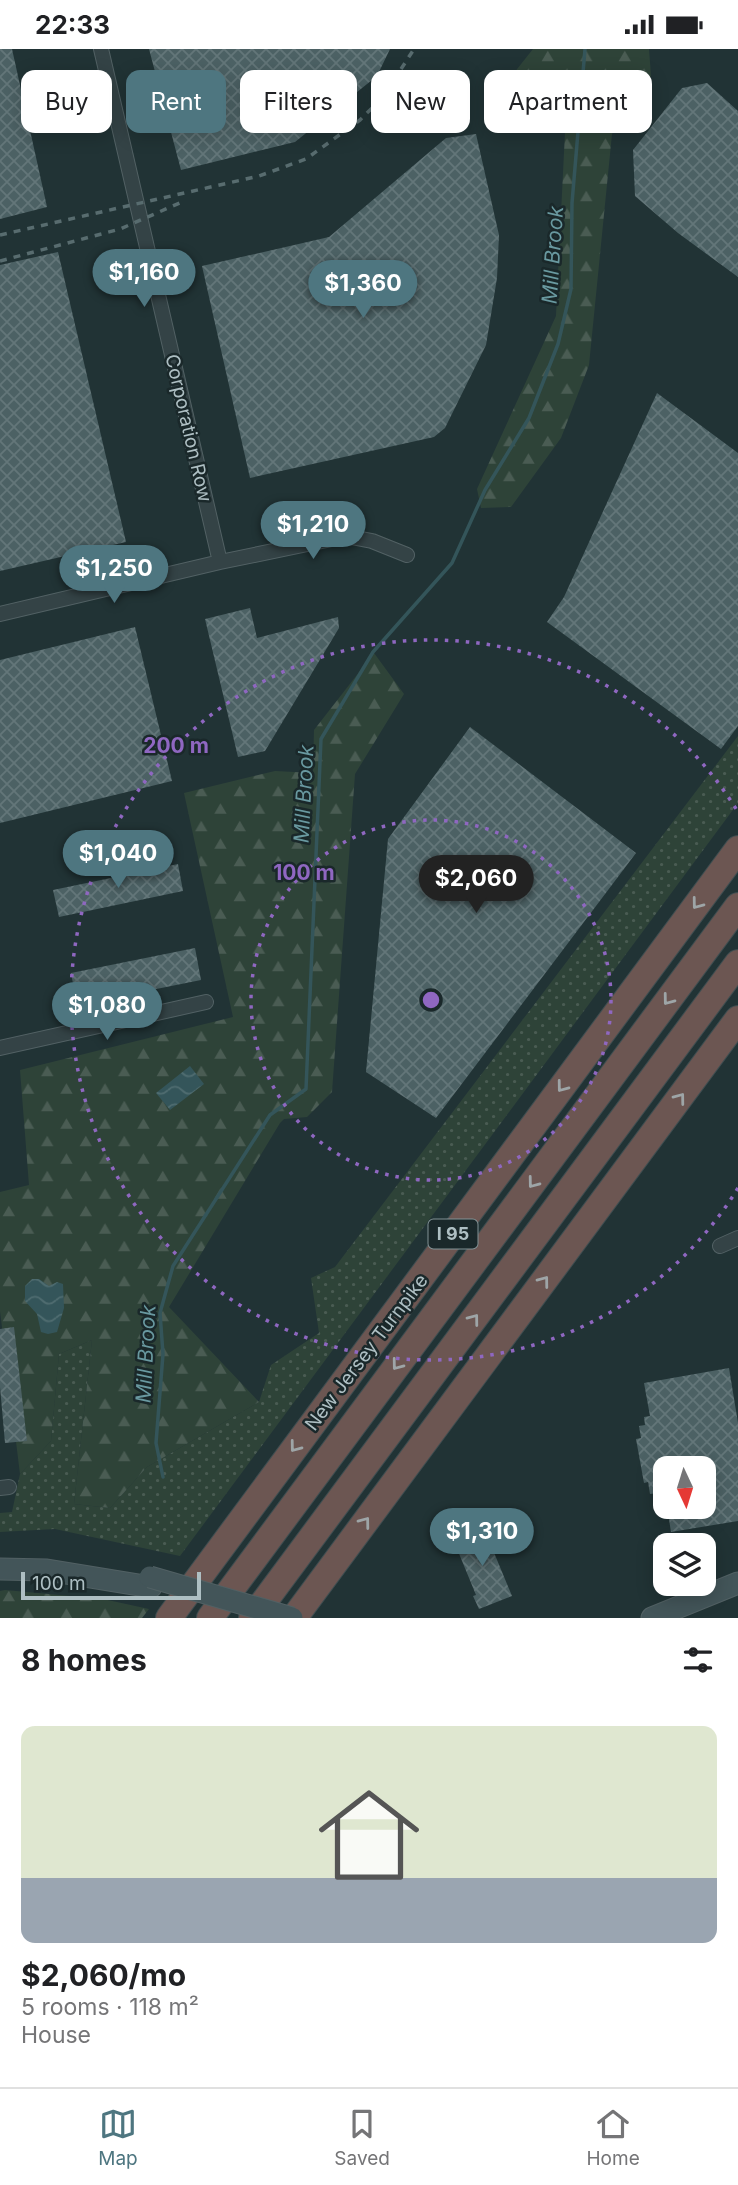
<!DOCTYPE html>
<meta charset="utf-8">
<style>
body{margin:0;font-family:Inter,sans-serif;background:#f2f2f2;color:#202124;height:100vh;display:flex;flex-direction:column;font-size:26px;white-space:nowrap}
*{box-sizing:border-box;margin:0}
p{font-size:23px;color:#757577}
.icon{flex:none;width:38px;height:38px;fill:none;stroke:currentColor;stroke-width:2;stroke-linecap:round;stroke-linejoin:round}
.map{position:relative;height:1569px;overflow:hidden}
.sheet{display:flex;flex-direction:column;background:#fff;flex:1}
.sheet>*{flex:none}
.banner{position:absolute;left:21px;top:21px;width:696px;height:63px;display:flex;gap:14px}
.needle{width:46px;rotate:176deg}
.tools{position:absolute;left:653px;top:1407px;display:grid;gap:14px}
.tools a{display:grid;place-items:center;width:63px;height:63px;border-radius:14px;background:#fff;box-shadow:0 4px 18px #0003;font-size:35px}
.scale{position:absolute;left:21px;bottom:18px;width:180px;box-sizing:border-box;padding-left:7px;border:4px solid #aebfc3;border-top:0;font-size:19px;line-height:24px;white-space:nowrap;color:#aebfc3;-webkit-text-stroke:5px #1a282a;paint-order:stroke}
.price{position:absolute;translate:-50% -60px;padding:0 16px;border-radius:24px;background:#4e7680;color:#fff;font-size:23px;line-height:46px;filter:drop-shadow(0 2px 4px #0008)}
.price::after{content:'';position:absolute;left:50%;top:42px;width:21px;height:16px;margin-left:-10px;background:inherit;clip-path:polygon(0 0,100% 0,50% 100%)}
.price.active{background:#222;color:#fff}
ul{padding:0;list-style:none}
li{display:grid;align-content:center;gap:14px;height:371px;padding:0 21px}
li+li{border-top:2px solid #e0e0e0}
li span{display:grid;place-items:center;height:217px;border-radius:14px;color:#555}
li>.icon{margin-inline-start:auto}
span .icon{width:126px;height:126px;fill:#fffc;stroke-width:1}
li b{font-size:30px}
h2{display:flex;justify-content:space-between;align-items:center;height:84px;padding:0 21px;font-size:30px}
.tag{padding:0 24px;border-radius:14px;background:#fff;box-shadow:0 4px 18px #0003;font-size:24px;line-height:63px}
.tag.active{background:#4e7680;color:#fff}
.status{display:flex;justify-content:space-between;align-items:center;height:49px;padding:0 35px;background:#fff;direction:ltr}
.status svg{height:19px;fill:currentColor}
.tabs{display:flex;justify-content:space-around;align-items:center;height:98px;border-top:2px solid #e0e0e0;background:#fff;font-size:19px;color:#757577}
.tabs a{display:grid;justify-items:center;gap:4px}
.tabs .active{color:#4e7680}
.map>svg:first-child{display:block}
.grass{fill:url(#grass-dots)}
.forest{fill:url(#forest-firs)}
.water{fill:url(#water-waves)}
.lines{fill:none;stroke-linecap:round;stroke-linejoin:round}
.stream{stroke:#34555a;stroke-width:3.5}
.building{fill:url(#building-cross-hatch)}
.minor-casing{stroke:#526164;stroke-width:16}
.secondary-casing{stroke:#526164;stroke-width:23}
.motorway-casing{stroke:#3f4e51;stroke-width:28}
.minor{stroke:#344346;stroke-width:14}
.secondary{stroke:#435559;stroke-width:21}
.motorway{stroke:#6c5652;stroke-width:26}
.rail{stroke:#586c6f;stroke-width:3.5;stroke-dasharray:7 7;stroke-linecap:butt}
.secondary-bridge-casing{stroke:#526164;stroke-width:23;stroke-linecap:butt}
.secondary-bridge{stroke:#435559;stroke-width:21}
.oneway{stroke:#9ea5a7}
.ring{fill:none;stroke:#8f67c1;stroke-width:3.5;stroke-dasharray:3.5 7}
.labels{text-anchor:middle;stroke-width:5;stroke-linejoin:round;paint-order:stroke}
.shield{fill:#1a282a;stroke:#829295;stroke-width:2}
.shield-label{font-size:18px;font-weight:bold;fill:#aebfc3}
.street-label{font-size:19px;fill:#aebfc3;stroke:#1a282a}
.water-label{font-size:21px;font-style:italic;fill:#6999a0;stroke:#1a282a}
.centre{fill:#8f67c1;stroke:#1a282a;stroke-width:3.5}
.ring-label{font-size:21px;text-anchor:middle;font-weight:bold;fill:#8f67c1;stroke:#1a282a;stroke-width:5;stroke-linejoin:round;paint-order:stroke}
</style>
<div class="status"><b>22:33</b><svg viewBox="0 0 49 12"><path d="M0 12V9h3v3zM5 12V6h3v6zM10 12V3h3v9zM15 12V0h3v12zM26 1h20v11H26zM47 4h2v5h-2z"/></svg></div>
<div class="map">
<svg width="738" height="1569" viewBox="0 0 738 1569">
<defs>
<pattern id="grass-dots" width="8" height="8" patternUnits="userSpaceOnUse" patternTransform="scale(1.75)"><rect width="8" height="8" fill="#2e4338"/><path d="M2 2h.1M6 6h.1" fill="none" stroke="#4a5c53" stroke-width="1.8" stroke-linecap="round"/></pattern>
<pattern id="forest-firs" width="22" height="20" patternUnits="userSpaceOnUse" patternTransform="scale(1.75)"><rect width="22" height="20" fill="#2e4338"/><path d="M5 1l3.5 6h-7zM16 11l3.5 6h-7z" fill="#4a5c53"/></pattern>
<pattern id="water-waves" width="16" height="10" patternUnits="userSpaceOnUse" patternTransform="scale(1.75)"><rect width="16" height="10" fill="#34555a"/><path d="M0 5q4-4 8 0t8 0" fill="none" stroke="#4f6c70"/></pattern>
<pattern id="building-cross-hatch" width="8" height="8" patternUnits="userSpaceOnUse" patternTransform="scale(1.75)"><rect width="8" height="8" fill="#4c6164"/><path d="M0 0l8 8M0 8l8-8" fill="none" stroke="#637679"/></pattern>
</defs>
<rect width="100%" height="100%" fill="#213335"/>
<path class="grass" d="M738 687V754L180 1507 55 1480 0 1483V1464L12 1463 20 1425 51 1392 59 1305 92 1291 74 1455 110 1459 147 1418 259 1353 271 1316 319 1284 311 1229 335 1218Z"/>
<path class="forest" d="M533 0H649L651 27 612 85 589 316 561 389 511 458 481 459 477 440 556 267 566 63 506 34Z
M374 604 404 645 355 725 332 1043 307 1068 284 1070 280 1074 169 1258 259 1353 147 1418 110 1459 74 1455 92 1291 59 1305 51 1392 20 1425 0 1262V1143L29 1136 20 1021 233 968 184 744 275 722 313 724 314 681Z
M5 1541 103 1550 149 1560 142 1569H0V1542Z"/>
<path class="water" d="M190 1017 204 1035 170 1061 156 1044Z
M32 1230H39L49 1237 57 1233 63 1235 64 1259 57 1283 48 1285 41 1283 37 1265 25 1252V1237Z"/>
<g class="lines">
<path class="stream" d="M163 1428 156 1394 163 1305 160 1264 173 1217 270 1066 306 1040 321 690 373 603 452 514 485 441 529 369 558 295 571 240 572 154 585 0"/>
</g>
<path class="building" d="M0 0H12L47 158 0 170Z
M149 0H390L377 27 295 93 181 121Z
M707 34 738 62V228L678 184 635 147 633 101 682 39Z
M476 85 499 186 497 229 486 296 445 379 434 388 250 429 202 217 329 188 446 89Z
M58 203 126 493 0 522V216Z
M657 344 738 404V677L721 700 547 573 564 548Z
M250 559 257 589 338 568 339 579 265 702 238 708 205 570Z
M135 578 172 732 0 774V611Z
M470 678 636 804 436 1069 366 1023 388 790Z
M178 815 183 842 59 868 53 841Z
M195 899 201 931 77 956 71 924Z
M14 1278 27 1392 5 1394 0 1338V1280Z
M729 1319 738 1374V1472L671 1483 667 1458H704V1419H665V1443L650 1445 648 1433 644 1434 636 1390 641 1389 639 1377 645 1376 644 1368 650 1367 644 1334Z
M483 1477 512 1547 479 1560 473 1547 476 1546 453 1490Z"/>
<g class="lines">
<defs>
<path id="minor" d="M101 0 220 513
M0 565 220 513 346 487 372 492 407 506
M0 999 206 953
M720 1197 738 1189
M0 1439 9 1438"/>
<path id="secondary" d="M0 1520 47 1521 151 1538
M652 1569 738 1534"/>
<path id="motorway" d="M169 1569 738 800
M210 1569 738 857
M252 1569 738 914
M294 1569 738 970"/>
</defs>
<use href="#minor" class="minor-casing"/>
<use href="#secondary" class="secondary-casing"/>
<use href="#motorway" class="motorway-casing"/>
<use href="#minor" class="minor"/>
<use href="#secondary" class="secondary"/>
<use href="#motorway" class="motorway"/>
<path class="rail" d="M0 186 259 127 306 110 360 71 383 48 414 0
M0 212 120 180 182 153"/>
<defs>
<path id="secondary-bridge" d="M150 1528 292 1569"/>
</defs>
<use href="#secondary-bridge" class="secondary-bridge-casing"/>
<use href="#secondary-bridge" class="secondary-bridge"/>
</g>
<defs><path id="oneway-chevron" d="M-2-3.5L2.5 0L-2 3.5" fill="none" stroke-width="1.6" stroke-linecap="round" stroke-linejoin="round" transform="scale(1.75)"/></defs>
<g class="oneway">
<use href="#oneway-chevron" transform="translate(697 855) rotate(127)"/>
<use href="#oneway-chevron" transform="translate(668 951) rotate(127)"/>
<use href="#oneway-chevron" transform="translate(562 1038) rotate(127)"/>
<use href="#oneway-chevron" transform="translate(680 1049) rotate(-53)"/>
<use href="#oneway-chevron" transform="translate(533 1134) rotate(127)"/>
<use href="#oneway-chevron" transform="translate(544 1232) rotate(-53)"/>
<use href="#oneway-chevron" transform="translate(474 1270) rotate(-53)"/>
<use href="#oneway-chevron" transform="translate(397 1316) rotate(127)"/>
<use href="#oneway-chevron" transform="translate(295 1398) rotate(127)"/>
<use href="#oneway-chevron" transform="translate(365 1473) rotate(-53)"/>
</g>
<g class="ring">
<circle cx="431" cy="951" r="180"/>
<path d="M738 1139A360 360 0 1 1 738 763"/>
</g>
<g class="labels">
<rect class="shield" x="428.5" y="1170.5" width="49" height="29" rx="5"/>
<g class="shield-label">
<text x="453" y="1191">I 95</text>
</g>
<g class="street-label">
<text transform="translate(189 379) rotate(77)" y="7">Corporation Row</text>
<text transform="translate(366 1303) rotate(-53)" y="7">New Jersey Turnpike</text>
</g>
<g class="water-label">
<text transform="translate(553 206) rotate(-86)" y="7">Mill Brook</text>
<text transform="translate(304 745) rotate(-87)" y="7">Mill Brook</text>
<text transform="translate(146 1305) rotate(-87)" y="7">Mill Brook</text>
</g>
</g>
<circle cx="431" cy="951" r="10" class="centre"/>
<g class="ring-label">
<text x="176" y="704">200 m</text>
<text x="304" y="831">100 m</text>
</g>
</svg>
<div class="tools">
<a><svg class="needle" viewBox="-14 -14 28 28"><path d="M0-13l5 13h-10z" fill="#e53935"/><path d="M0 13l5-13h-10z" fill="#757577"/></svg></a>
<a><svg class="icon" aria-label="layers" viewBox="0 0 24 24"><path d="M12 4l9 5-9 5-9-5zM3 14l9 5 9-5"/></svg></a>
</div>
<div class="scale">100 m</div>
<b class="price" style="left:144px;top:260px">$1,160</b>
<b class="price" style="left:363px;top:271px">$1,360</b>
<b class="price" style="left:313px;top:512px">$1,210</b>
<b class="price" style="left:114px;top:556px">$1,250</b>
<b class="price" style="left:118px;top:841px">$1,040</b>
<b class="price active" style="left:476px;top:866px">$2,060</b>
<b class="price" style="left:107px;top:993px">$1,080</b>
<b class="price" style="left:482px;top:1519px">$1,310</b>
<div class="banner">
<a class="tag">Buy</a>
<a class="tag active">Rent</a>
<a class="tag">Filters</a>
<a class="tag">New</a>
<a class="tag">Apartment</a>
</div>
</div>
<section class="sheet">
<h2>8 homes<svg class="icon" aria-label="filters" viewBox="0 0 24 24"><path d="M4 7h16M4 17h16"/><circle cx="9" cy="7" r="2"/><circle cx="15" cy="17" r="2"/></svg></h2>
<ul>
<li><span style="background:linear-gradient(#dfe7d0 70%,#9aa5b1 0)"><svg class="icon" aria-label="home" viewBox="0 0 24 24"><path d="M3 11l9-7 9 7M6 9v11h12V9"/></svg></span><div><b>$2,060/mo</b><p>5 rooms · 118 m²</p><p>House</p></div></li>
</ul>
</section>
<nav class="tabs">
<a class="active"><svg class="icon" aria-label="map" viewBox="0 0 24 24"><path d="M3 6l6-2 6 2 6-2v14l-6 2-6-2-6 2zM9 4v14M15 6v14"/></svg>Map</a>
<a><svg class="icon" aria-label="saved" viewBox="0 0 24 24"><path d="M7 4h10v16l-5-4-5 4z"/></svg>Saved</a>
<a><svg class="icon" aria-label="home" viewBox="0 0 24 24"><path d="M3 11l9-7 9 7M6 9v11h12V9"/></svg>Home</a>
</nav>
